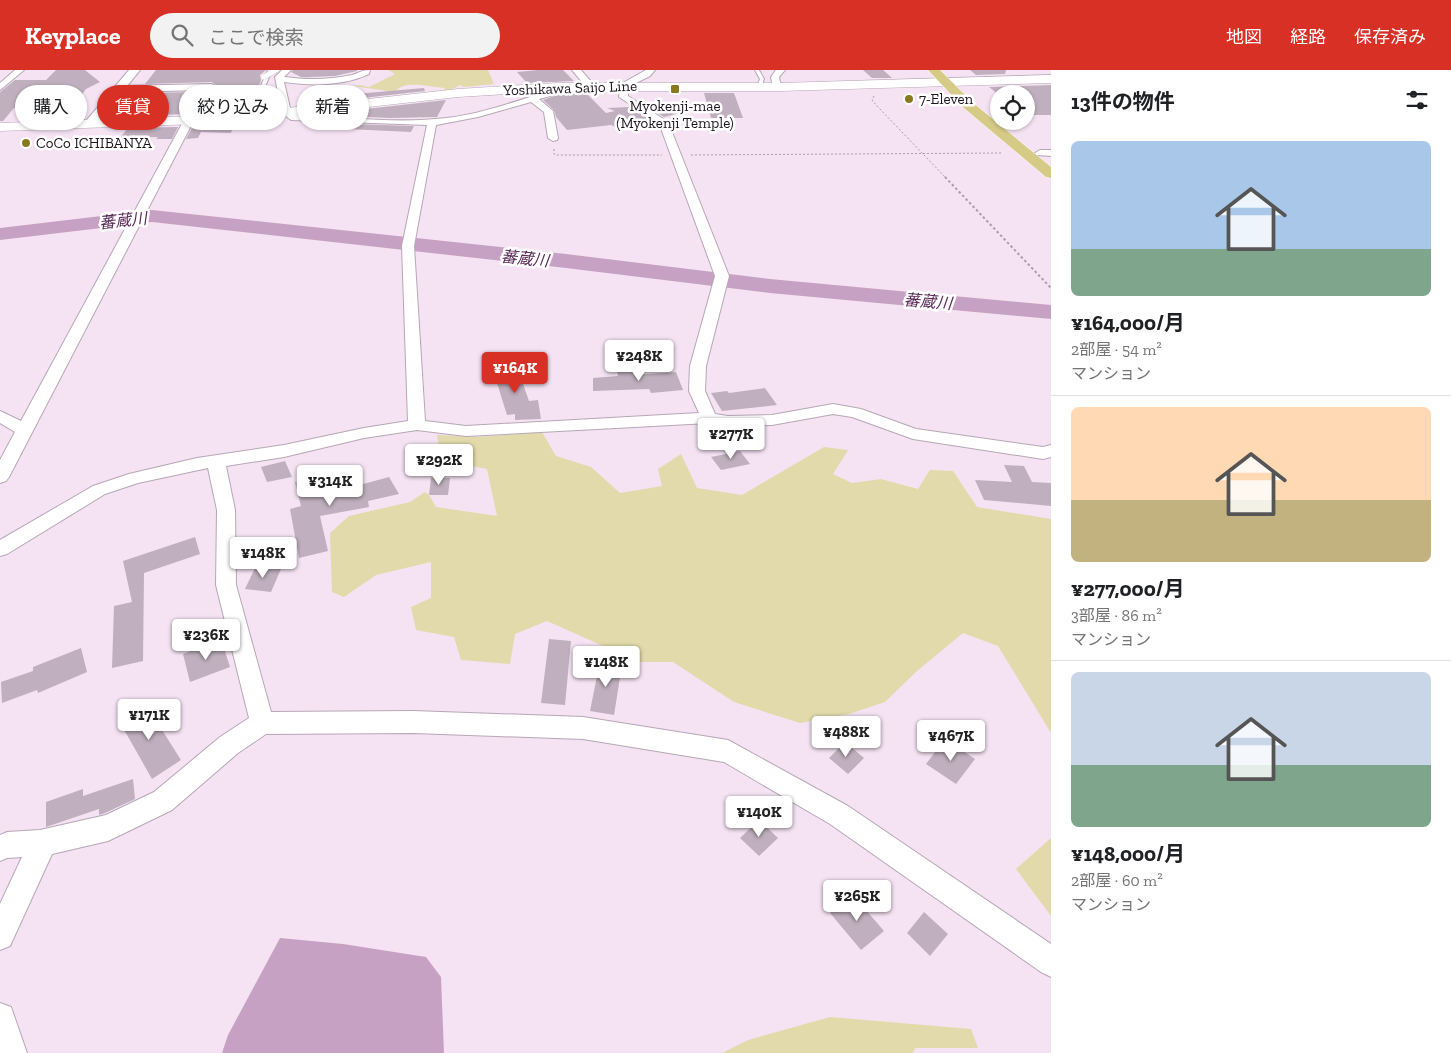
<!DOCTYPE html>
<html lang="ja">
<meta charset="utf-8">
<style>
body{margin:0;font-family:"Zilla Slab","Noto Sans JP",serif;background:#f2f2f2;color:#202124;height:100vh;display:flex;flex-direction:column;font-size:19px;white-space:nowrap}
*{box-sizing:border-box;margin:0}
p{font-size:16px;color:#757577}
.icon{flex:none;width:28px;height:28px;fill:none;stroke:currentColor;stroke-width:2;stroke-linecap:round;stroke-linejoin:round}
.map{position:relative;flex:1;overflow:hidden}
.side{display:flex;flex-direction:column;background:#fff;width:400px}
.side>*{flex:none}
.top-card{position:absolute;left:15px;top:15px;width:475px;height:45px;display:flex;gap:10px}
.fabs{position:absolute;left:990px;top:15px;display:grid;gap:10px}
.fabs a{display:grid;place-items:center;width:45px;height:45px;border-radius:50%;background:#fff;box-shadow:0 1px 4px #0004;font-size:25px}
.price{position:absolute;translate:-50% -42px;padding:0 11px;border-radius:5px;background:#fff;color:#222;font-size:16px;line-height:32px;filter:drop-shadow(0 1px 2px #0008)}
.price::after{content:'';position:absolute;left:50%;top:30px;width:15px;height:11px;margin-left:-8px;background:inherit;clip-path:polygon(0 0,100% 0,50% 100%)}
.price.selected{background:#d93025;color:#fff}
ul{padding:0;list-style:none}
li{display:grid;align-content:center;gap:10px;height:265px;padding:0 20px}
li+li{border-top:1px solid #e0e0e0}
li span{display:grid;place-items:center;height:155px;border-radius:8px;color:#555}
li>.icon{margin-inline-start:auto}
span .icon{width:90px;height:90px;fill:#fffc;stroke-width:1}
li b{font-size:21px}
h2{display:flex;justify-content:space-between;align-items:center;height:60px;padding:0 20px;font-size:21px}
.pill{padding:0 18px;border-radius:22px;background:#fff;box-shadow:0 1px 4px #0004;font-size:18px;line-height:45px}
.pill.selected{background:#d93025;color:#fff}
header{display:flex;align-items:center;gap:30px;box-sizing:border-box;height:70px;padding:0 25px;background:#d93025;color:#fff}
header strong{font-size:24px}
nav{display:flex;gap:28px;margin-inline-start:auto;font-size:18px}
.search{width:350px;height:45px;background:#f2f2f2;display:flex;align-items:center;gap:12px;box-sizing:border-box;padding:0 18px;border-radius:28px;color:#757577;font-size:19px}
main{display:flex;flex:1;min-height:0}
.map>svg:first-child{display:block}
.green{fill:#e2daab}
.water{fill:#c7a1c3}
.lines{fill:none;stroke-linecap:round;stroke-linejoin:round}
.river{fill:#c7a1c3;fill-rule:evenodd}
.building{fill:#c0afbe}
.service-casing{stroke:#b7a7b6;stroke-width:2}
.minor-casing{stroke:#b7a7b6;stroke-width:2}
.tertiary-casing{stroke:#b7a7b6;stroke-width:2}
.secondary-casing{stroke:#b7a7b6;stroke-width:1}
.primary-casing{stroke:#fff;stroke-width:1}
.path-far1{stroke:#aa9ca9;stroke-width:1;stroke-dasharray:2 2;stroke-linecap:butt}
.path{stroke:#aa9ca9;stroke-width:2;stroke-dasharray:2.5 2.5;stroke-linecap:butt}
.service{fill:#fff;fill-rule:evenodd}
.minor{fill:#fff;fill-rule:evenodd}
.tertiary{fill:#fff;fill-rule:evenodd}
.secondary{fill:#fff;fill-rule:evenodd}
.primary{fill:#d5ca86;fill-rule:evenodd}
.service-bridge-casing{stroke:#b7a7b6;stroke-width:5.5;stroke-linecap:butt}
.service-bridge{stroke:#fff;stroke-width:5}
.poi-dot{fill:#897a20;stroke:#fff;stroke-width:2}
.labels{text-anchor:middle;stroke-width:5;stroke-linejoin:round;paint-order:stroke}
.far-street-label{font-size:15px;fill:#1d171d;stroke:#fff}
.far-poi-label{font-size:15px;fill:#1d171d;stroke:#fff;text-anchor:start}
.far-water-label{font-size:16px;font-style:italic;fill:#5a2b58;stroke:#fff}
</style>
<header>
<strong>Keyplace</strong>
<div class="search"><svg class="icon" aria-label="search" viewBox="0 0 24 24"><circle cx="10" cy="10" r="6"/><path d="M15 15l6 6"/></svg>ここで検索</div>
<nav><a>地図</a><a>経路</a><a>保存済み</a></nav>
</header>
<main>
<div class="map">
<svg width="1051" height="983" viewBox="0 0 1051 983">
<rect width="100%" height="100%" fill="#f5e3f3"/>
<path class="green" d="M388 0H488L494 14 464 17 459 15 455 18 443 21 445 18C431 17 404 9 395 22L353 16 360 15 369 17 395 4Z
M542 362 556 386 591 397 620 423 662 416 658 399 681 384 697 418 742 425 824 377 848 380 833 404 852 413 881 409 918 419 930 400 953 401 977 437 1051 449V663L998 576 963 563 917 601 885 632 849 644 800 653 734 632 673 592H639L547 551 515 564 510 594 461 590 454 567 416 560 411 537 431 528V492L376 505 344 527 332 522 330 463 349 446 410 432 425 422 429 425 436 437 497 446 487 399 441 390 437 365 479 367Z
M1051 768V846L1016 799Z
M830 947 971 959 978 978H915L913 983H722L748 970Z"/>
<path class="water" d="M280 868 343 874 426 887 441 907 444 983H222L228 965Z"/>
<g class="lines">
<path class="river" d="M152 140 566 184 770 209 1051 235V249L770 223 566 198 152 152 0 170V158Z"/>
</g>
<path class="building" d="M56 0H85L100 12 86 19 73 36 14 38 3 51H0V22L15 10H46Z
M156 0H266L260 5 261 10 257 21H246L238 42 200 44 209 28 217 18V16L212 12 145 14Z
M293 0H357V1L335 6 310 7H301L291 2Z
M538 0H563L574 11 527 13 517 2Z
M863 0H883L892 8H872Z
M970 0H1006L1005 4 976 5Z
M1051 15V45H1026V24L999 25 989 17Z
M424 18 425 21 354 29 344 25Z
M200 22 185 44 119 47 137 23Z
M563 23H586L606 43 615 41 607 38 630 37 652 51 618 58 611 55 567 60 556 47 554 40 543 30Z
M704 23H734L743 48H711Z
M446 30 437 47 390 48 344 46 348 41Z
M650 38 679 39 680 43 664 47Z
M234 54 231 63 201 62 198 68 186 69 193 56Z
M351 54 414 56 411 62 347 59Z
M178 57 172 69H156L158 67 120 68 128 58Z
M516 294 529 331 538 330 541 349 515 350V344L507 345 492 297Z
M633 301 634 305 676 302 683 320 651 323 649 319 593 321V308L618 306 617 302Z
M765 318 777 335 722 341 711 323 727 321 729 323Z
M740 381 750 394 721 400 711 387Z
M285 391 292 407 267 412 261 397Z
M1004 395 1024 396 1032 412 1051 413V436L984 430 975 410 1012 412Z
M350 405 356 416 389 407 399 424 368 431 369 437 320 446 328 481 299 488 290 439 301 436 295 412 319 407 320 413Z
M431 408H450L448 425H429Z
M195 467 200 484 144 503 143 591 112 598 114 536 132 532 123 491Z
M256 496 281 499 271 522 245 519Z
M221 569 230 597 190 612 183 584Z
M549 569 571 571 565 635 541 633Z
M81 578 87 602 38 623 37 620 2 633 1 612 33 601V597Z
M600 591 622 595 614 645 590 641Z
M145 633 181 690 152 709 118 649Z
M945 669 975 689 956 714 926 694Z
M845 672 864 688 848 704 829 688Z
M133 709 135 729 105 743 99 745V739L46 757V732L83 719V726Z
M759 750 778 768 759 786 740 768Z
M853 825 884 861 861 880 830 843Z
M924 842 948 864 930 886 907 863Z"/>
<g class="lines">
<defs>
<path id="service" d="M268 0H272L264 19 282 21 284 23H268L259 20Z
M755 0H759L764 9 761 18 757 17 760 9Z"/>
<path id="minor" d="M15 0H24L0 20V13Z
M282 0H291L284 7C307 10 329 10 352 5 359 3 362 0 370 0L369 4C343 16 312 16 284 12L291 42 296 45C346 47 397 54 446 48 483 44 518 30 553 20L554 15 561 17V23L539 29 553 41 558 68 557 70 553 71 548 68 544 42 531 32 478 47 436 55 414 176 425 351 466 356 699 343 689 321 690 296 715 206 659 53 619 27 621 14 646 0H655L650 6 628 17V26L668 52 729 206 706 296 705 321 715 344 728 346 772 345 833 334 861 339 916 359 1043 377 1051 375V387L1043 389 913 369 852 347 833 344 772 355 728 356 709 353 466 366 417 360 364 368 284 387 226 396 235 440 236 515 271 642 413 641 583 647 728 670 848 736 1051 874V907L1041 902 830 754 724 692 583 669 413 663 266 664 238 683 172 740 108 771 52 784 10 876 0 880V834L22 787 7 788 0 791V765L7 762 40 760 106 745 154 722 220 667 249 648 216 515 217 440 208 398 138 413 105 424 7 484 0 486V470L93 416 129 404 197 388 284 375 364 358 408 351 402 176 427 55 291 50 282 43 275 7Z
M572 0H581L593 14V18H587Z
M776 0H785L779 7 780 12 784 17 783 19H777L772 13 771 7Z
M212 14 216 17 207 27 194 50 9 407 6 411 0 413V390L15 362 0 353V341L21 351 184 50 204 20 119 22 115 19 119 16Z
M1040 80H1051V86L1036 85 1035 83Z
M0 933 11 937 27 983H0Z"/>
<path id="tertiary" d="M129 0H140L94 57H86L84 54 86 51Z"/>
<path id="secondary" d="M1051 5V13L780 21H557L458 27 224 53 0 61V53L224 45 458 19 557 13H780Z"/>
<path id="primary" d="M928 0H940L972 32 1051 97V108L1046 107 964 38Z"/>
</defs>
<use href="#service" class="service-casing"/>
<use href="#minor" class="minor-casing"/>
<use href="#tertiary" class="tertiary-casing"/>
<use href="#secondary" class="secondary-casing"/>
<use href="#primary" class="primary-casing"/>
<path class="path-far1" d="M874 26 872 30 878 37 946 108
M554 79V84L557 85H662
M691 85 1002 83"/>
<path class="path" d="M945 107 1051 218"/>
<use href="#service" class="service"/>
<use href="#minor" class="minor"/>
<use href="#tertiary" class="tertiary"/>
<use href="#secondary" class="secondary"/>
<use href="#primary" class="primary"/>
<defs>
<path id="service-bridge" d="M264 7 276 0"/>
</defs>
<use href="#service-bridge" class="service-bridge-casing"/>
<use href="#service-bridge" class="service-bridge"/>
</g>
<g class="poi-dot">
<rect x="670" y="14" width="10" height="10" rx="2.5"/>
<circle cx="909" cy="29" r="5"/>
<circle cx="26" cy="73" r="5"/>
</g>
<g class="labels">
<g class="far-street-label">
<text transform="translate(570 18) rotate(-2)" y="5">Yoshikawa Saijo Line</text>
</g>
<g class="far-poi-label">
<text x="919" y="34">7-Eleven</text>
<text x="675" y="41" text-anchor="middle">Myokenji-mae<tspan x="675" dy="17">(Myokenji Temple)</tspan></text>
<text x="36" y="78">CoCo ICHIBANYA</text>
</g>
<g class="far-water-label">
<text transform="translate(123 150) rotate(-6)" y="6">蕃蔵川</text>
<text transform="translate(525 188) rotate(6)" y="6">蕃蔵川</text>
<text transform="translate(928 231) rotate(5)" y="6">蕃蔵川</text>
</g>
</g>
</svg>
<div class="fabs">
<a><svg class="icon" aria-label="locate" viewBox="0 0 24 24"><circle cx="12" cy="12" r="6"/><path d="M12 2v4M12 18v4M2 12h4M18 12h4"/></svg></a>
</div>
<b class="price" style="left:639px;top:312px">¥248K</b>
<b class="price selected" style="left:515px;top:324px">¥164K</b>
<b class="price" style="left:731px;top:390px">¥277K</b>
<b class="price" style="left:439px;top:416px">¥292K</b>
<b class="price" style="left:330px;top:437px">¥314K</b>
<b class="price" style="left:263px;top:509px">¥148K</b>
<b class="price" style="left:206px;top:591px">¥236K</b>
<b class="price" style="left:606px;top:618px">¥148K</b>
<b class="price" style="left:149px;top:671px">¥171K</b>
<b class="price" style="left:846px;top:688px">¥488K</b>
<b class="price" style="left:951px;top:692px">¥467K</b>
<b class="price" style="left:759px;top:768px">¥140K</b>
<b class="price" style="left:857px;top:852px">¥265K</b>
<div class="top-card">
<a class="pill">購入</a>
<a class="pill selected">賃貸</a>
<a class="pill">絞り込み</a>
<a class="pill">新着</a>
</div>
</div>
<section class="side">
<h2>13件の物件<svg class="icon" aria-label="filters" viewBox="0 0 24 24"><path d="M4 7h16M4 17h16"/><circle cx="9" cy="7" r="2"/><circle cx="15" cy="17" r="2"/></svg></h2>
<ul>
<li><span style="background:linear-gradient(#a9c7e8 70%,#7fa58c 0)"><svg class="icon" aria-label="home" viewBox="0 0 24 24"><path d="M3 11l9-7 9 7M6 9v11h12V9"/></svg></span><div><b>¥164,000/月</b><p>2部屋 · 54 m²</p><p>マンション</p></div></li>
<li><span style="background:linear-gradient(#ffd9b3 60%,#c2b280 0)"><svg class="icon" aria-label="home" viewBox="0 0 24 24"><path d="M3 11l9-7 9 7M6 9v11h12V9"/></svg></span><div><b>¥277,000/月</b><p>3部屋 · 86 m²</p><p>マンション</p></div></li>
<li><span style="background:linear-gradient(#c9d6e8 60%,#7fa58c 0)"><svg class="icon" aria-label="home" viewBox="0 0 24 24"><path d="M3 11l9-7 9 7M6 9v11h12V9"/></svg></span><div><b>¥148,000/月</b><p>2部屋 · 60 m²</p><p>マンション</p></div></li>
</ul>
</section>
</main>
